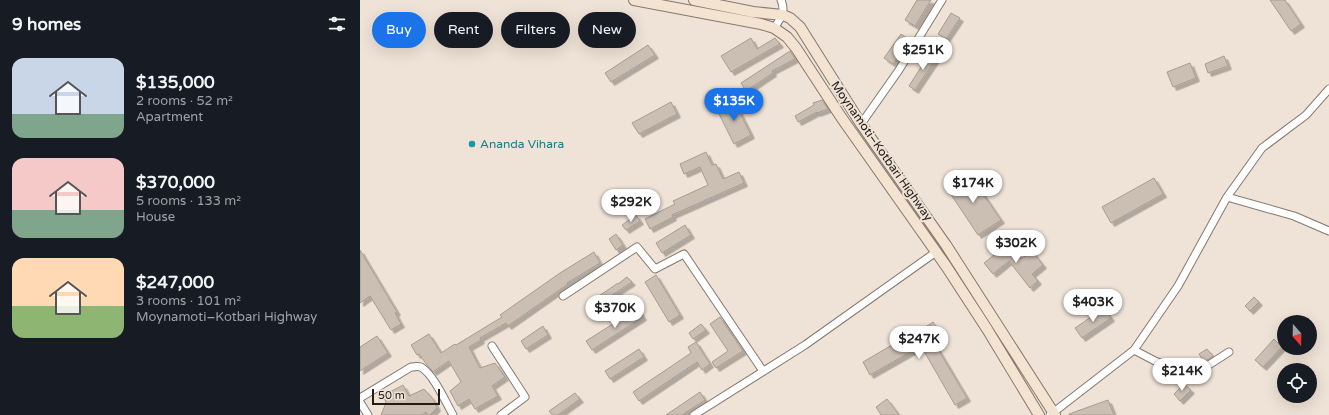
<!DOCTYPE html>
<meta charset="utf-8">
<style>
body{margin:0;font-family:"Varela Round",sans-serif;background:#20242c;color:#f1f3f6;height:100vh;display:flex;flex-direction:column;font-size:15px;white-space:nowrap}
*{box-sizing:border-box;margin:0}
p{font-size:13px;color:#9ea1a6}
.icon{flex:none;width:22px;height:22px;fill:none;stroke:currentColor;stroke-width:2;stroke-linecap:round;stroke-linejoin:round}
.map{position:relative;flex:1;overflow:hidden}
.panel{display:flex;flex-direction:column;background:#171b24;width:360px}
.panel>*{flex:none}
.banner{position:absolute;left:12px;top:12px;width:380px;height:36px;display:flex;gap:8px}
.needle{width:26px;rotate:160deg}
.fabs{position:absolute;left:917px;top:315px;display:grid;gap:8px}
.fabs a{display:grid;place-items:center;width:40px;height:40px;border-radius:50%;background:#171b24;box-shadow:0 4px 16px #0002;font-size:20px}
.scale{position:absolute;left:12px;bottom:10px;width:68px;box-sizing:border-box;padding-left:4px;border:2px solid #211c18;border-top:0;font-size:11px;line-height:14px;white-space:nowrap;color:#211c18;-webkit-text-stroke:3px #efe2d6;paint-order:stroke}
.price{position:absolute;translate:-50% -34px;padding:0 9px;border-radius:14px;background:#fff;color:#222;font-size:13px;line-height:26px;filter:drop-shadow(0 1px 2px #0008)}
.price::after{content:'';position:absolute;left:50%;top:24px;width:12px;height:9px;margin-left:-6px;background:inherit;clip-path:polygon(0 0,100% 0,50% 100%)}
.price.selected{background:#1a73e8;color:#fff}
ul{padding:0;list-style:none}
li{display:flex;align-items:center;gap:12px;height:100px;padding:0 12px}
li span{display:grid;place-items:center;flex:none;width:112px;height:80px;border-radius:12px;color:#555}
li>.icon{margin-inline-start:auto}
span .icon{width:48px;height:48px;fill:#fffc;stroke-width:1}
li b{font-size:17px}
h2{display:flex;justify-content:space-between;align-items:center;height:48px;padding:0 12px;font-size:17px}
.chip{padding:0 14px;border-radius:18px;background:#171b24;box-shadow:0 4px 16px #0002;font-size:14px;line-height:36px}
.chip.selected{background:#1a73e8;color:#fff}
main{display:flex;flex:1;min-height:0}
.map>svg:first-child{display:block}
.building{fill:#cbbeb3;stroke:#a89c91;filter:url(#shadow)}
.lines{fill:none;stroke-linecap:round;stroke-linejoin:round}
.minor-casing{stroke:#85796e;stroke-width:9}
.secondary-casing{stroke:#85796e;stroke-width:12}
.minor{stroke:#fff;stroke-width:7}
.secondary{stroke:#f4e3d0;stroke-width:10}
.culture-dot{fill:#0f9aa8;stroke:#efe2d6;stroke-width:1.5}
.labels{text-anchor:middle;stroke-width:4;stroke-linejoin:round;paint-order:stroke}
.culture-label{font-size:12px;fill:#0d838f;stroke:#efe2d6;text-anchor:start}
.street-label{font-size:12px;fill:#211c18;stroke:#efe2d6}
</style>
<main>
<section class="panel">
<h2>9 homes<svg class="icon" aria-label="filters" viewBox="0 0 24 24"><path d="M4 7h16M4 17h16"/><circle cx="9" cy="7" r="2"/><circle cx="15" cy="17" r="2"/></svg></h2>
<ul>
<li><span style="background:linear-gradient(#c9d6e8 70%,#7fa58c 0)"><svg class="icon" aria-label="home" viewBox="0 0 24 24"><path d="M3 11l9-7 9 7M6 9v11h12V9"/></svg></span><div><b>$135,000</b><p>2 rooms · 52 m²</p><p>Apartment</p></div></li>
<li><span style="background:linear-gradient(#f6c9c9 65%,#7fa58c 0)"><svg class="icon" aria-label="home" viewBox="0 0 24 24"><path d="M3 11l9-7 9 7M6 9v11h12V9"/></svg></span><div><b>$370,000</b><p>5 rooms · 133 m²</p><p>House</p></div></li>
<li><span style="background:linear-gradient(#ffd9b3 60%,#8fb573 0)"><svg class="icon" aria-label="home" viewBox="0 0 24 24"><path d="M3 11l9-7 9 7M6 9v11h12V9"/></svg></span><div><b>$247,000</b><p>3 rooms · 101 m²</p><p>Moynamoti–Kotbari Highway</p></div></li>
</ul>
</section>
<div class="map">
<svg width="969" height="415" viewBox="0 0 969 415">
<defs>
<filter id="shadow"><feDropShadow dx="3.5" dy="3.5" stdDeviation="0" flood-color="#0004"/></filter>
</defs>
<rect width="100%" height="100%" fill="#efe2d6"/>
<path class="building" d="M557 0H571L555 26 545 20Z
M910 0H925L941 24 931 31Z
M591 13 600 18 586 39 578 34Z
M541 34 550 40 533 64 524 58Z
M391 38 397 49 415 38 420 44 371 72 361 56Z
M288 45 295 55 251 82 245 73Z
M430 51 435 59 412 71 413 73 386 91 381 83Z
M570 53 577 57 555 90 549 86Z
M864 56 868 66 848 73 845 64Z
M830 63 836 78 813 87 807 72Z
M462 100 468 109 457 113V112L438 122 435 116 454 105 453 103Z
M374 101 391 135 374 144 357 110Z
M311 102 317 114 279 134 272 123Z
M346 152 352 165 356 164 363 179 379 172 384 183 312 215 313 217 290 229 285 219 315 204 313 201 348 185 340 167 324 174 320 164Z
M608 172 641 220 618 235 586 187Z
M794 178 803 194 751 223 742 207Z
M276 215 280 221 266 230 262 225Z
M325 225 331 235 302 253 296 243Z
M256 234 263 245 256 250 249 239Z
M649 243 661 259 672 251 683 265 672 274 678 281 670 288 649 261 633 274 624 263Z
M0 250 37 312 35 313 41 324 31 330 10 296 0 303Z
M234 252 240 263 207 283 208 284 148 326 146 323 120 338 121 340 109 347 120 368 135 363 145 377 132 386 138 396 115 409 109 399 98 406 90 391 101 382 89 361 73 372 67 365 59 354 57 355 51 345 69 334 81 353 95 344 96 345 142 317 140 315 200 273Z
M296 275 320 315 309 322 285 282Z
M267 277 272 282 237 305 233 300 258 283V284Z
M894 297 899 302 890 311 885 306Z
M278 308 283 317 232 350 226 341Z
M744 308 751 318 722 338 715 328Z
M360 317 383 351 356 368 352 362 368 351 350 324Z
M573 322 578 329 569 334 607 398 595 405 561 346 510 375 503 362 549 335 550 337Z
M341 324 346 330 333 339 329 333Z
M183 326 188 335 166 349 161 341Z
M17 336 28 353 0 371V347Z
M914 339 922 347 903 367 895 360Z
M336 342 350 364 342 370 337 362 279 401 273 392 331 353 328 347Z
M279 349 284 357 250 379 245 371Z
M847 349 853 356 844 362 839 354Z
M824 384 831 390 820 401 814 394Z
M43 385 49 396 64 389 73 399 77 408 70 415H68L66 412 62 415H21L26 403 24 397 30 392Z
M340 392 345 400 322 415H306Z
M215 393 220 399 198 415H192L189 411Z
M527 399 539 415H521L516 407Z
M748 400 754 415H709V414Z"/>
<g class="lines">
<defs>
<path id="minor" d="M414 28C421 18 426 12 421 0
M501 124 539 70 582 0
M867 197 934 216 969 231
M203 296 277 247 295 269 324 254 403 371
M132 346 165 397 141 415
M774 350 795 361 833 375 869 352
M0 398 51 367C55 367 57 366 61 367 74 375 85 401 93 415
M0 402 8 415
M334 415 445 345 576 252
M690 415 774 350 818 286 867 197 902 148 946 115 969 89"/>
<path id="secondary" d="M274 0 401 24 414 28 427 37 436 48 481 117 586 266 627 329 679 415
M334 0 393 12 423 15 430 18 440 27 501 124 586 245 695 415"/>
</defs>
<use href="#minor" class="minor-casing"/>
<use href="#secondary" class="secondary-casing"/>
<use href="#minor" class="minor"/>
<use href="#secondary" class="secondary"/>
</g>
<circle class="culture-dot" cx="112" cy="144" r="4"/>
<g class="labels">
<g class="culture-label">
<text x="120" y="148">Ananda Vihara</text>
</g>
<g class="street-label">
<text transform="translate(522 151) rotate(55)" y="4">Moynamoti–Kotbari Highway</text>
</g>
</g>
</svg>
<div class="fabs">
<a><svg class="needle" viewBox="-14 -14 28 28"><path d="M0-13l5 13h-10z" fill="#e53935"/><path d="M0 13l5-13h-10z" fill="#9ea1a6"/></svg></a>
<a><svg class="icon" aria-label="locate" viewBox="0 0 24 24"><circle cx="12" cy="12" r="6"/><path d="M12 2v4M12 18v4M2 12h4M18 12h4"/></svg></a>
</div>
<div class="scale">50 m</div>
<b class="price" style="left:563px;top:71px">$251K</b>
<b class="price selected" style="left:374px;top:122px">$135K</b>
<b class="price" style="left:613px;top:204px">$174K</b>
<b class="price" style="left:271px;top:223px">$292K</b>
<b class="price" style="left:656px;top:264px">$302K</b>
<b class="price" style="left:733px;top:323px">$403K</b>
<b class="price" style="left:255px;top:329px">$370K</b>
<b class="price" style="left:559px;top:360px">$247K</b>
<b class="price" style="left:822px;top:392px">$214K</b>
<div class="banner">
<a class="chip selected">Buy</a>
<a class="chip">Rent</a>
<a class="chip">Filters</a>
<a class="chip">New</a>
</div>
</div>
</main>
